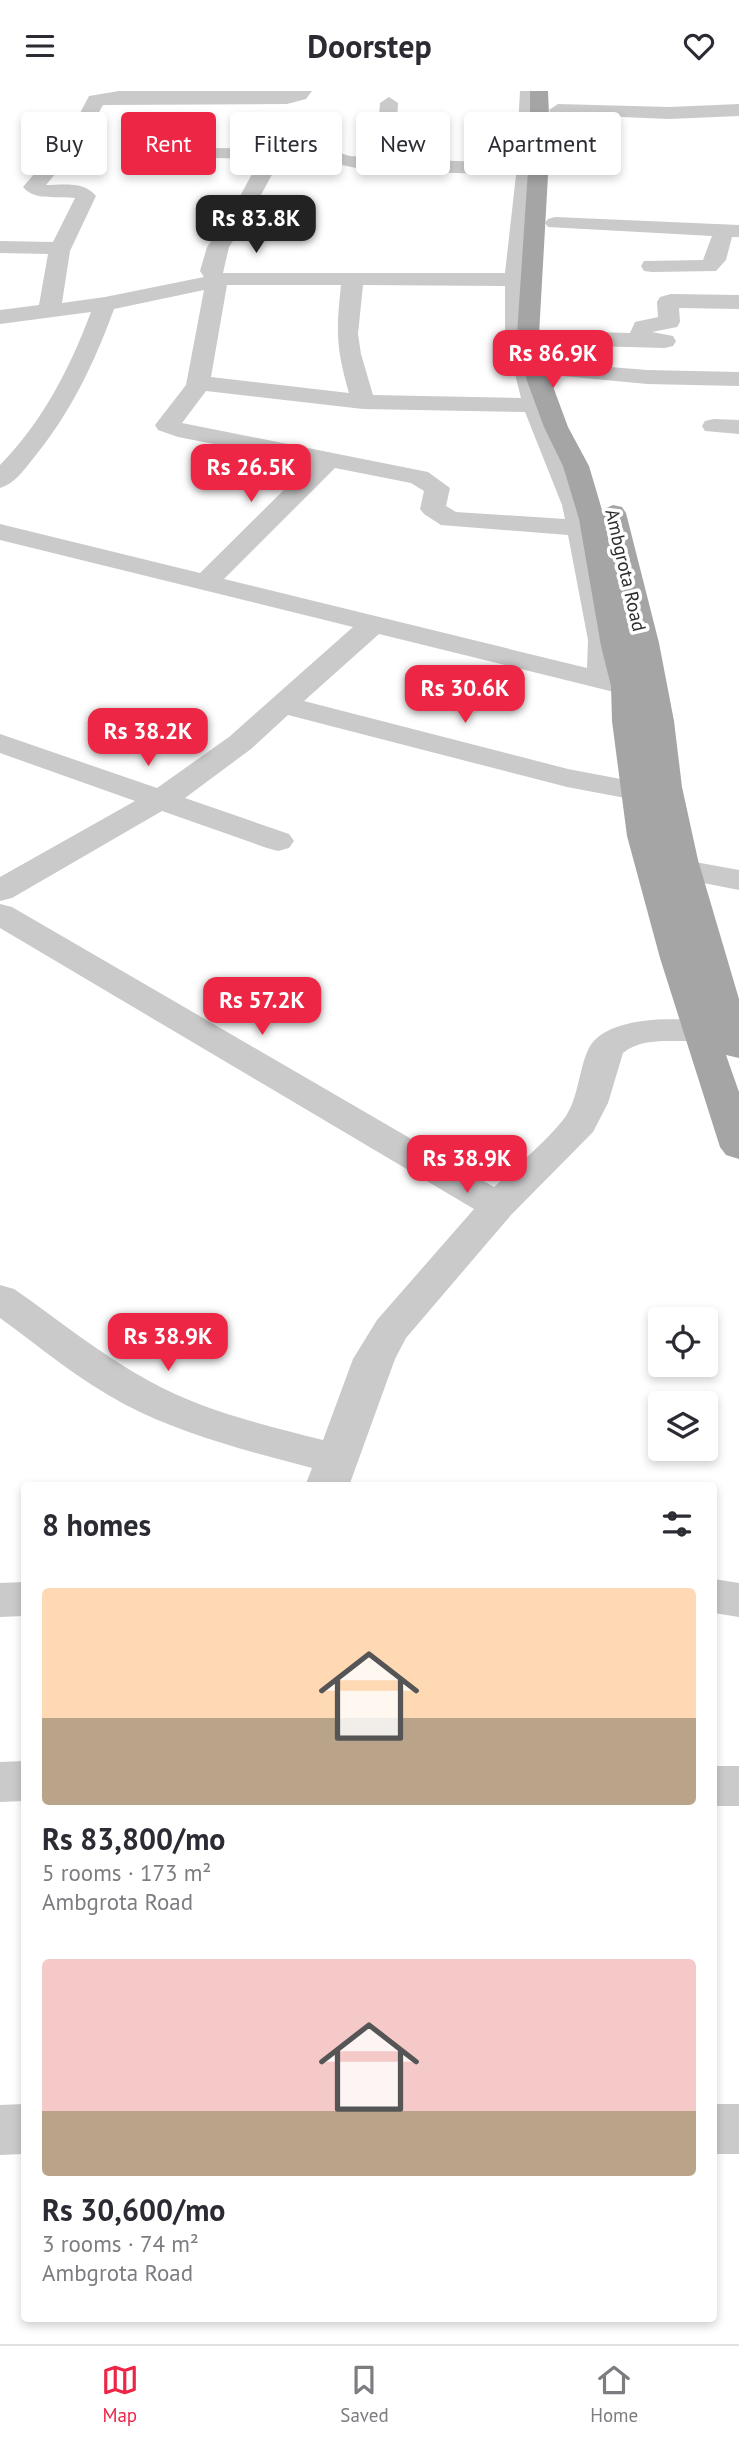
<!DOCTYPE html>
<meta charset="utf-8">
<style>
body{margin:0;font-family:"PT Sans",sans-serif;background:#f2f2f3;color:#2b2b33;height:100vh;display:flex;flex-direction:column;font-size:26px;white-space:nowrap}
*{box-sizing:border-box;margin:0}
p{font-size:23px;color:#7c7c81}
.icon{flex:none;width:38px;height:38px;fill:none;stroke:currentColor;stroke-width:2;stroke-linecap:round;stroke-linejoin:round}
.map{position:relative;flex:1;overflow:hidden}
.side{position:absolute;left:21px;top:1391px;width:696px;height:840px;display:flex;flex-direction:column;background:#fff;border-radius:7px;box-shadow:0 4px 10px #0003}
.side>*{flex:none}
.hud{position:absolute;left:21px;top:21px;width:698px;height:63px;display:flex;gap:14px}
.tools{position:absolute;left:648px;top:1216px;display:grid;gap:14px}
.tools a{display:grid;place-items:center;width:70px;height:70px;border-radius:7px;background:#fff;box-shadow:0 4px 10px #0003;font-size:35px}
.price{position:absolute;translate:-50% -60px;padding:0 16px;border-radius:14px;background:#ed2646;color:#fff;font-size:23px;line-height:46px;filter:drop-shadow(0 2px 4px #0008)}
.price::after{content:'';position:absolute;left:50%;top:42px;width:21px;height:16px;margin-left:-10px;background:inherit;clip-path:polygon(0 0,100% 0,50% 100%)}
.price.on{background:#222;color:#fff}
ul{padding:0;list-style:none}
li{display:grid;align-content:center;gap:14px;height:371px;padding:0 21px}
li span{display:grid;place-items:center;height:217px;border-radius:7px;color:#555}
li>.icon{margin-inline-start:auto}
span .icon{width:126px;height:126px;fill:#fffc;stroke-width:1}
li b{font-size:30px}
h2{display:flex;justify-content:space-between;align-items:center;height:84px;padding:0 21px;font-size:30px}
.pill{padding:0 24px;border-radius:7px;background:#fff;box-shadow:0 4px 10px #0003;font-size:24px;line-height:63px}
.pill.on{background:#ed2646;color:#fff}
header{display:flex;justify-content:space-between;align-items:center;height:91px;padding:0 21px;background:#fff;font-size:32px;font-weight:700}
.dock{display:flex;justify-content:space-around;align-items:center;height:98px;border-top:2px solid #e1e1e2;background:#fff;font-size:19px;color:#7c7c81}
.dock a{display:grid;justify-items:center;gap:4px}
.dock .on{color:#ed2646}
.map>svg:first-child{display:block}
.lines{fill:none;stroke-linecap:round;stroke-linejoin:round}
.street{fill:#cacaca;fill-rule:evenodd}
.primary{fill:#a5a5a5;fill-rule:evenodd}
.labels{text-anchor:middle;stroke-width:7;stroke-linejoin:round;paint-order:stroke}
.far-street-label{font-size:19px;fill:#2d2d2d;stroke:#fff}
</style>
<header><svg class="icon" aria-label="menu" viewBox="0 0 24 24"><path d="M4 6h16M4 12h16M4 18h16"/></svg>Doorstep<svg class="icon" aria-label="heart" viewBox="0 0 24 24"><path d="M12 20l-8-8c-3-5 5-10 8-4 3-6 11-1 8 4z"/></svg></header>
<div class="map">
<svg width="739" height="2253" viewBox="0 0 739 2253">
<rect width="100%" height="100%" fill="#fff"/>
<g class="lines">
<path class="street" d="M119 0H312L306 8 287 13 103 14 85 47 46 94C63 94 84 90 96 105L70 160 62 212 105 206 204 186 200 180 207 156 230 124 260 68 215 67 205 61 208 57 326 58 350 65 376 67 380 12 389 6 398 12 395 68 516 72 520 0H538L535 100 527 164V243L550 324 588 414 616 549V584L636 589 641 595 636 601 626 604 379 543 304 610 568 678 647 693 651 700 647 707 636 709 567 696 288 624 251 658 185 707 289 743 294 750 289 757 278 760 267 757 162 720 12 807 0 810V786L135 710 0 662V643L157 697 229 646 353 536 0 449V433L200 482 311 372 178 346 158 339 155 334 186 294 204 199 114 218C94 273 70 323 32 369 23 380 14 393 0 397V374C43 330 69 279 91 221L0 233V219L39 214 48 163 0 162V150L53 151 75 107C58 104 35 111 23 96L70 41 89 5ZM280 69 324 70 365 79 516 84 505 182H223L229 156 250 124ZM227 194H341C336 241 336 256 349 302L211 286ZM363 194 505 195V243L521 307 373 304 361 263 358 243ZM206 300 363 318 525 321 562 414 565 428 456 421 446 415 450 397 428 381 182 332ZM335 377 411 392 424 400 420 418 424 423 441 434 568 444 588 549 587 577 224 488Z
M558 13 669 16 739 13V25L669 28 551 23 549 19Z
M555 126 739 134V146H732L726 169 716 180 652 181 644 180 641 175 644 170 703 169 712 145 548 136 545 132 548 128Z
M671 203 739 204V218L679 217 680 231 677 236 652 241 673 245 676 250 673 255 665 257 553 254 545 252 542 247 545 242 553 240 630 242 635 231 658 226 657 211 660 206Z
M561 272 647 279 739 281V295L647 293 553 284 549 279 553 274Z
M714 328 739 329V343L705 340 702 335 705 330Z
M684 769 739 779V799L673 786 668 779 673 772Z
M0 813 12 816 494 1096C516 1075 544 1053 563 1029 579 1009 578 979 589 957 606 924 683 925 714 933L720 940 714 947C685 955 647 942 623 962L608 1012 593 1041 511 1124 406 1247 395 1268 349 1395H305L312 1377C248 1360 183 1344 124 1313 79 1289 40 1256 0 1227V1194L14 1198C59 1229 102 1265 151 1291 204 1320 264 1334 323 1349L353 1268 377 1229 474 1118 0 837Z
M714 1488 739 1492V1526L714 1522Z
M24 1491V1525L0 1526V1492Z
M24 1670V1710L0 1711V1671Z
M714 1675H739V1715H714Z
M24 2013V2063L0 2064V2014Z
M714 2013H739V2063H714Z"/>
<path class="primary" d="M530 0H548L550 49 539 244 551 290 568 336 589 375 602 419 613 414 622 416 626 422 659 552 674 630 682 696 698 769 739 908V967L726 964 739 1001V1068L726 1064 720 1056 660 867 627 745 612 630 611 595 601 555 579 428 563 375 544 336 527 290 517 244 530 49Z"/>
</g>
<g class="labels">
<g class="far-street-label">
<text transform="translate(626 479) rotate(77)" y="7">Ambgrota Road</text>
</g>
</g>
</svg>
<div class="tools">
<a><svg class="icon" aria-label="locate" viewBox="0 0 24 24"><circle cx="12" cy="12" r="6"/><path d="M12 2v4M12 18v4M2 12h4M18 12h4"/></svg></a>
<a><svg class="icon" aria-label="layers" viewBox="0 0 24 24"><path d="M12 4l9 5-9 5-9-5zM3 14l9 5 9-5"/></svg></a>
</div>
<b class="price on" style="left:256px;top:164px">Rs 83.8K</b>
<b class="price" style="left:553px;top:299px">Rs 86.9K</b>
<b class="price" style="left:251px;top:413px">Rs 26.5K</b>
<b class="price" style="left:465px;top:634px">Rs 30.6K</b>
<b class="price" style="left:148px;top:677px">Rs 38.2K</b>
<b class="price" style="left:262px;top:946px">Rs 57.2K</b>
<b class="price" style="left:467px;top:1104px">Rs 38.9K</b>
<b class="price" style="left:168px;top:1282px">Rs 38.9K</b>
<div class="hud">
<a class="pill">Buy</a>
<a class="pill on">Rent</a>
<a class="pill">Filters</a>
<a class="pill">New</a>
<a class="pill">Apartment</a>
</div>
<section class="side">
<h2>8 homes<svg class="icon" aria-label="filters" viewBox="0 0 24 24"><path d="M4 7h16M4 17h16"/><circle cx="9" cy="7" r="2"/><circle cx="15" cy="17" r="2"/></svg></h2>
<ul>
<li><span style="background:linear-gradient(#ffd9b3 60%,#b9a48a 0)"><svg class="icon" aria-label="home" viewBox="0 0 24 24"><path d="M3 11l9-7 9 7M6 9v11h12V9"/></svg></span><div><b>Rs 83,800/mo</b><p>5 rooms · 173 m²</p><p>Ambgrota Road</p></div></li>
<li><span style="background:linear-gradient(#f6c9c9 70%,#b9a48a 0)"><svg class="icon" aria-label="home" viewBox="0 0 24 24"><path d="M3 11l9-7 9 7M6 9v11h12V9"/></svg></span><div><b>Rs 30,600/mo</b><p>3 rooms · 74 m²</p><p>Ambgrota Road</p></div></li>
</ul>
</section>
</div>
<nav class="dock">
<a class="on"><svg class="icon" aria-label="map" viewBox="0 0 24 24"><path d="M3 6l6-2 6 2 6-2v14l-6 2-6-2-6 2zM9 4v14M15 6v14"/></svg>Map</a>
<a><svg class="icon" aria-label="saved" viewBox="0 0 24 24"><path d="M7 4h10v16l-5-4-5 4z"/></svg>Saved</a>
<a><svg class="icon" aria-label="home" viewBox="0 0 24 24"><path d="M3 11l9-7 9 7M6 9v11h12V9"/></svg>Home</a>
</nav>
